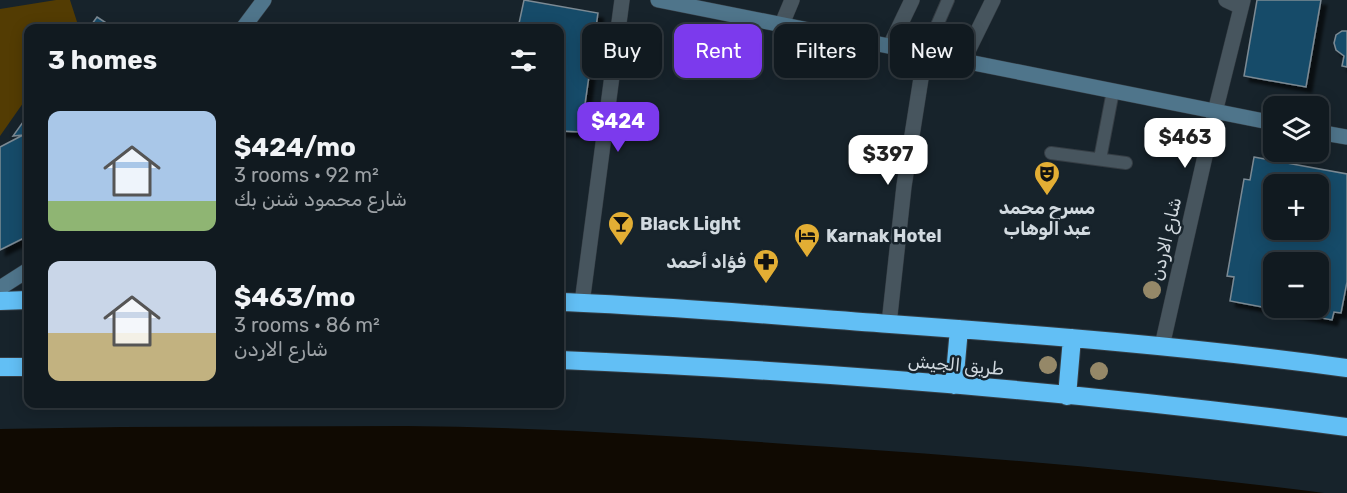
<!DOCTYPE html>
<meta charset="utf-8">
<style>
body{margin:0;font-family:Rubik,"Noto Naskh Arabic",sans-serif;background:#1e272d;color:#f1f3f6;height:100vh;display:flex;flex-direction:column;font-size:22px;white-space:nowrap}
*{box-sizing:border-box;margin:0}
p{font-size:20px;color:#9ca1a5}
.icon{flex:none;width:33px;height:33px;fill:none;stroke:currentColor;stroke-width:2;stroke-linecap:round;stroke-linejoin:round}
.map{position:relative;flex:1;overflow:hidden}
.panel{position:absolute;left:24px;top:24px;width:540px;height:384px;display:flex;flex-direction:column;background:#111a20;border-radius:12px;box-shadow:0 3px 15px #0003,0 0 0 2px #30383e}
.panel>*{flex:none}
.guide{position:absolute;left:582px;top:24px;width:570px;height:54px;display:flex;gap:12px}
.buttons{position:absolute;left:1263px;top:96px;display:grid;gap:12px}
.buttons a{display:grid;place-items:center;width:66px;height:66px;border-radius:12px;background:#111a20;box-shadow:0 3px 15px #0003,0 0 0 2px #30383e;font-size:30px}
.price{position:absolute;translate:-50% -51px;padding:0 14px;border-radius:12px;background:#fff;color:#222;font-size:20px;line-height:39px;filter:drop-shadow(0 2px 3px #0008)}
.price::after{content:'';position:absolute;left:50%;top:36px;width:18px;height:14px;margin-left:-9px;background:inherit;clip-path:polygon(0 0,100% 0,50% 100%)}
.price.current{background:#7c3aed;color:#fff}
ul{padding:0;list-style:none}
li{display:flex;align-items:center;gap:18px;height:150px;padding:0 24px}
li span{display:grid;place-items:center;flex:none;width:168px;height:120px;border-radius:12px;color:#555}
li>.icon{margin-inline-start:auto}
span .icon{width:72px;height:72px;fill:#fffc;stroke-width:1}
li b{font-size:26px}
h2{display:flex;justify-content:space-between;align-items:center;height:72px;padding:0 24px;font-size:26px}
.pill{padding:0 21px;border-radius:12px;background:#111a20;box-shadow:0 3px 15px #0003,0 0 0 2px #30383e;font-size:21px;line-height:54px}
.pill.current{background:#7c3aed;color:#fff}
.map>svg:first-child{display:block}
.green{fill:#533c03}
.water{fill:#100a02}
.building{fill:#194c69;stroke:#7b8a94;stroke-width:1.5;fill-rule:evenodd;filter:url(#shadow)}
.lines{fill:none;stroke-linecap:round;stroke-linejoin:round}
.lane-casing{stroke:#353d44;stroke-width:14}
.street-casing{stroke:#353d44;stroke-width:16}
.secondary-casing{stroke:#353d44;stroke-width:16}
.highway-casing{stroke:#353d44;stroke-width:20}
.lane{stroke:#47555e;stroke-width:12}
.street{stroke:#47555e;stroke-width:15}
.secondary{stroke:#4f758b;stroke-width:15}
.highway{stroke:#62bff5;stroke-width:18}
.tree{fill:#958868}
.labels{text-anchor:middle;stroke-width:5;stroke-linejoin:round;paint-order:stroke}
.poi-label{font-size:18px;font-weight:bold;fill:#d2dae0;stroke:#17232b;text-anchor:start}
.street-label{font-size:18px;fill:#d2dae0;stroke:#17232b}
</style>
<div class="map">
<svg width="1347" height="493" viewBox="0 0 1347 493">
<defs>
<filter id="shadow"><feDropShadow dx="5.5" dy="5.5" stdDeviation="1.5" flood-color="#0009"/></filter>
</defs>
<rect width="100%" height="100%" fill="#17232b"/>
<path class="green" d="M56 0H70L78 25 76 28H28V96L0 136V9Z"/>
<path class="water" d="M406 426C548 427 690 437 831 447 995 458 1160 472 1324 493H0V429L122 427Z"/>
<path class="building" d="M524 0 598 13 581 132 560 131V28H518Z
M1257 0H1321L1306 87 1244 76Z
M97 17 114 28H89Z
M1342 31H1347V67L1342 66 1344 56 1336 50 1334 43 1336 35Z
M28 115V139L23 135 13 136Z
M23 135 28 139V236L0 250V147Z
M1254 157 1347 174V282L1341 313 1334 312 1332 320 1230 301 1234 277 1227 276 1244 179 1250 180ZM1274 184H1318V230H1274ZM1274 262H1318V308H1274Z"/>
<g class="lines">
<defs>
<path id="lane" d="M925 53 948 0
M1051 153 1126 163
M1100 159 1113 91"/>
<path id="street" d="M1226 0 1241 7
M782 24 792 0
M890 46 912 0
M963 61 993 0
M582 303 622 0
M889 324 904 186 925 53
M1162 346 1215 112 1243 0"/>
<path id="secondary" d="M658 0 1274 123
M243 28 264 0
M1318 132 1347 137
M0 288 28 270"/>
<path id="highway" d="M0 301 28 300
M560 302C670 306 780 316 890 324 1043 335 1195 347 1347 368
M560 360C823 371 1086 392 1347 427
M0 367H28
M954 385 959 329
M1067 396 1072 338"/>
</defs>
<use href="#lane" class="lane-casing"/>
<use href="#street" class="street-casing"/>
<use href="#secondary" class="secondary-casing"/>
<use href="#highway" class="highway-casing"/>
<use href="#lane" class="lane"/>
<use href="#street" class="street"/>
<use href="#secondary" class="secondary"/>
<use href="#highway" class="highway"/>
</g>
<g class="tree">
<circle cx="1152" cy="290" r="9"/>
<circle cx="1048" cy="365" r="9"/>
<circle cx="1099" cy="371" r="9"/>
</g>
<defs>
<symbol id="theatre-pin" viewBox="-11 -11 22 30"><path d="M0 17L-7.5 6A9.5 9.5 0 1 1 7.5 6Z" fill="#e3ae34" stroke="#17232b"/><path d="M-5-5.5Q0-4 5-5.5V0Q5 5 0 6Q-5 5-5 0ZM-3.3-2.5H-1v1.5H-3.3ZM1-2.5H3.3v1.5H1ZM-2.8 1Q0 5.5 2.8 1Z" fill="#111"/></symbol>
<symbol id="bar-pin" viewBox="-11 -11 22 30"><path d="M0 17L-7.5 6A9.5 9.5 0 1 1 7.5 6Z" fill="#e3ae34" stroke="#17232b"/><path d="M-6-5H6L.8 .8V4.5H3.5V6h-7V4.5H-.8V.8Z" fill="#111"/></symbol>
<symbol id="hotel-pin" viewBox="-11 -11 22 30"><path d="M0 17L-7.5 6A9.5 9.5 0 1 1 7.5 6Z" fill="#e3ae34" stroke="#17232b"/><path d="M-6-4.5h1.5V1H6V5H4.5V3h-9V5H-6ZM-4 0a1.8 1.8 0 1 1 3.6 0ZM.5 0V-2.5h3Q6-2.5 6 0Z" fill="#111"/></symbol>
<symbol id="pharmacy-pin" viewBox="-11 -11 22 30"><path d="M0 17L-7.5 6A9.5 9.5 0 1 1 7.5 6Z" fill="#e3ae34" stroke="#17232b"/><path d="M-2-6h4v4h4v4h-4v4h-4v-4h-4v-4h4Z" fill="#111"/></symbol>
</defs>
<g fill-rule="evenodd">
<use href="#theatre-pin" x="1032" y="159" width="30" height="40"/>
<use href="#bar-pin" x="606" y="209" width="30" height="40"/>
<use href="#hotel-pin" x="792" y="221" width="30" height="40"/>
<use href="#pharmacy-pin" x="751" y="247" width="30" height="40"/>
</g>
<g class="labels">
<g class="poi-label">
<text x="1047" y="214" text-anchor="middle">مسرح محمد<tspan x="1047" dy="21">عبد الوهاب</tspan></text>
<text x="640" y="230">Black Light</text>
<text x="826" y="242">Karnak Hotel</text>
<text x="746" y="268" text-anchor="end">فؤاد أحمد</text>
</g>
<g class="street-label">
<text transform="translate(1166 239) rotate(-77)" y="6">شارع الاردن</text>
<text transform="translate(956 365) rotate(5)" y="6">طريق الجيش</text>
</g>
</g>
</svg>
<div class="buttons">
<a><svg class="icon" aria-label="layers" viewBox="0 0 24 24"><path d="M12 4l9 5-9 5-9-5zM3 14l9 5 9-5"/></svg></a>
<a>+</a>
<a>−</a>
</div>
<b class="price current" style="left:618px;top:153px">$424</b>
<b class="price" style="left:1185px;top:169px">$463</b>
<b class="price" style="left:888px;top:186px">$397</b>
<div class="guide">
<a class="pill">Buy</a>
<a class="pill current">Rent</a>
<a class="pill">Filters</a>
<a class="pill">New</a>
</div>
<section class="panel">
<h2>3 homes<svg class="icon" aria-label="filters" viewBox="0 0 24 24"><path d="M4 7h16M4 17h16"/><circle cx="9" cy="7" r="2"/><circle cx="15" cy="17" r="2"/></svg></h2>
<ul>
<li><span style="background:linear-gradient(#a9c7e8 75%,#8fb573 0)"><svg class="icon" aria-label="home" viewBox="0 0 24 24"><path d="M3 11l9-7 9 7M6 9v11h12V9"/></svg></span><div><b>$424/mo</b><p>3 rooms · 92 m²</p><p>شارع محمود شنن بك</p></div></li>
<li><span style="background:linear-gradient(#c9d6e8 60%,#c2b280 0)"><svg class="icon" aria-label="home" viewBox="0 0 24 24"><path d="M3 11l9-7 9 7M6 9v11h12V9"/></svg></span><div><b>$463/mo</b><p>3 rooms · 86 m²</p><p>شارع الاردن</p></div></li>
</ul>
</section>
</div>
